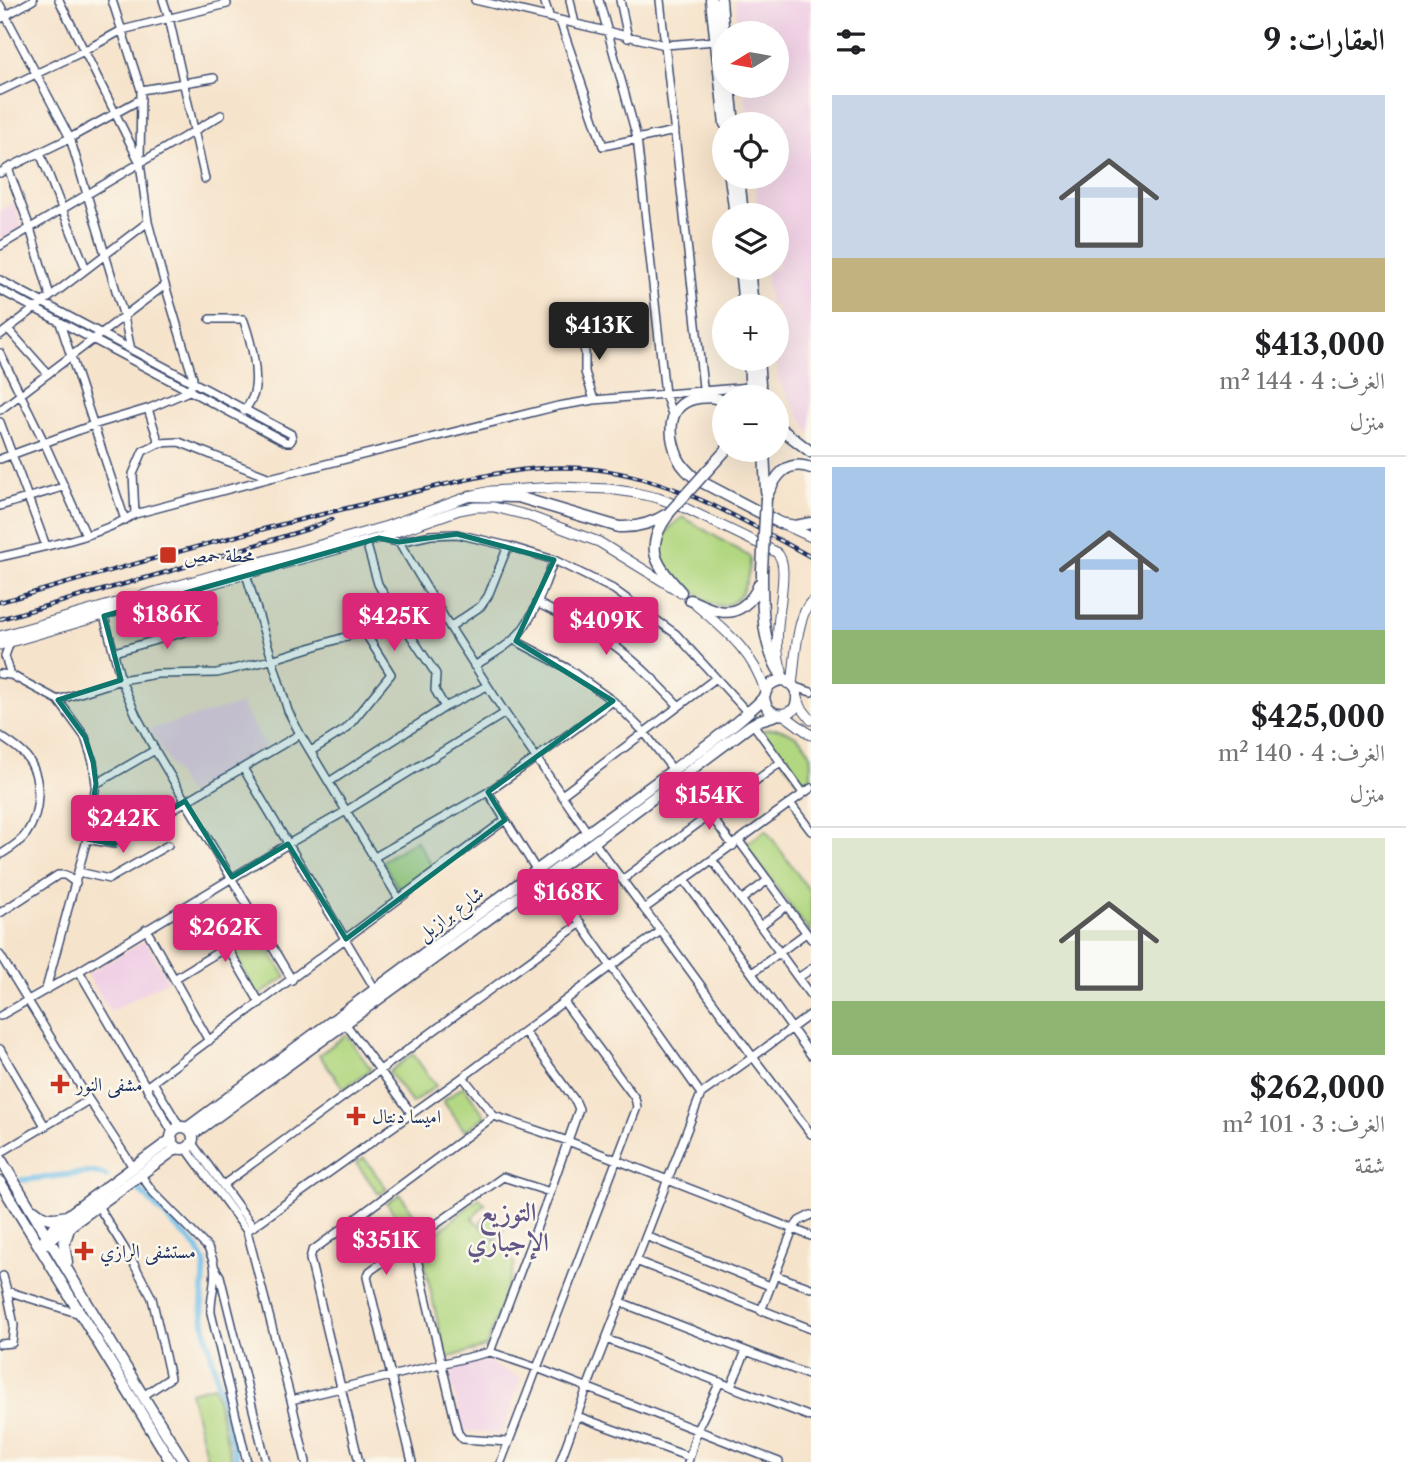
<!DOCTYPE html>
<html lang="ar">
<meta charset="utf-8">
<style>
body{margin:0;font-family:"Libre Caslon Text",Amiri,serif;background:#f2f2f2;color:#202124;direction:rtl;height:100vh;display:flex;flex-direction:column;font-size:26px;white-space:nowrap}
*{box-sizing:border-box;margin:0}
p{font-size:23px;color:#757577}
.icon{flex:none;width:38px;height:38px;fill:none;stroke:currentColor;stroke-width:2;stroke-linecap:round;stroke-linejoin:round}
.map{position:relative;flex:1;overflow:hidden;direction:ltr}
.drawer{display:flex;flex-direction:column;background:#fff;width:595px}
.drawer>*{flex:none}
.needle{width:46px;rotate:259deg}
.tools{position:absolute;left:712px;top:21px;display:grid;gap:14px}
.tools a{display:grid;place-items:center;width:77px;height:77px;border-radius:50%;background:#fff;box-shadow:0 7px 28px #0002;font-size:35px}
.price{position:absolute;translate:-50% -60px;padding:0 16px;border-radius:7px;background:#db2777;color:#fff;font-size:23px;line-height:46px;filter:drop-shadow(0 2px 4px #0008)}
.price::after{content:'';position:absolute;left:50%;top:42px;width:21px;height:16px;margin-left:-10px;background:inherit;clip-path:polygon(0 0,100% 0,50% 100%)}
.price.on{background:#222;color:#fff}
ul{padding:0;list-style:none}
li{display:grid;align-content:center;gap:14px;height:371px;padding:0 21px}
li+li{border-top:2px solid #e0e0e0}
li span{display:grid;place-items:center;height:217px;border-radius:0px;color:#555}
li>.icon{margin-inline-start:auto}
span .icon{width:126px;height:126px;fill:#fffc;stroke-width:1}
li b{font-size:30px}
h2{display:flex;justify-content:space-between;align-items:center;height:84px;padding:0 21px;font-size:30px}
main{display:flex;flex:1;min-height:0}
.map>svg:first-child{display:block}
.built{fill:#f0d0e5}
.green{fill:#b2d781;stroke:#668370;stroke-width:2}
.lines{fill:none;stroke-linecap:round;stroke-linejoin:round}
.canal{stroke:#6dbde8;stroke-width:6}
.minor-casing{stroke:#3c4a6e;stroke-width:10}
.major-casing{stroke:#3c4a6e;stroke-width:11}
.highway-casing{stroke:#3c4a6e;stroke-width:13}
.minor{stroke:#fff;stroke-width:7}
.major{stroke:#fff;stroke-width:9}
.highway{stroke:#fff;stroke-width:10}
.rail-casing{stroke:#1b2f5e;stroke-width:4.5}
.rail{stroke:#fbf7ec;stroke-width:2;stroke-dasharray:5;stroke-linecap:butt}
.highway-bridge-casing{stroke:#3c4a6e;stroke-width:13;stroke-linecap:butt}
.highway-bridge{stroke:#fff;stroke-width:10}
.marked{fill:#0f766e;fill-opacity:0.2;stroke:#0f766e;stroke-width:5;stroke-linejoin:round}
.poi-dot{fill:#c8321e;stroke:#fbf7ec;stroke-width:2.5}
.labels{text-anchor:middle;stroke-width:5;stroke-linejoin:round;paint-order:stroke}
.poi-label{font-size:19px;fill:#1b2f5e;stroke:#fbf7ec;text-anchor:start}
.street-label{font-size:19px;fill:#1b2f5e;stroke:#fbf7ec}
.district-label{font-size:26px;font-weight:bold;fill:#625686;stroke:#fbf7ec}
</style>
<main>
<section class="drawer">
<h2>العقارات: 9<svg class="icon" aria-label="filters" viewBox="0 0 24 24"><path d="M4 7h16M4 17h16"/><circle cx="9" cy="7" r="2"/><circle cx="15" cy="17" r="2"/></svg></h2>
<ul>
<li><span style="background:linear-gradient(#c9d6e8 75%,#c2b280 0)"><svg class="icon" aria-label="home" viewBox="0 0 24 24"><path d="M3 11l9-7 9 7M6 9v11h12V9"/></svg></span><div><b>$413,000</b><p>الغرف: 4 · 144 m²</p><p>منزل</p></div></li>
<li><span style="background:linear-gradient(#a9c7e8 75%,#8fb573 0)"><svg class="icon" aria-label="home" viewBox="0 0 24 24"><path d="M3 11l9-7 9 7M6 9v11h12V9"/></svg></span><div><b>$425,000</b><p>الغرف: 4 · 140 m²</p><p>منزل</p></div></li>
<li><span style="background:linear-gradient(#dfe7d0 75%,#8fb573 0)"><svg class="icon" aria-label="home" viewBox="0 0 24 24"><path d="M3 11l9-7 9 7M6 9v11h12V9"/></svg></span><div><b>$262,000</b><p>الغرف: 3 · 101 m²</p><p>شقة</p></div></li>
</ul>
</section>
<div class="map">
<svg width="811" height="1462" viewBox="0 0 811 1462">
<rect width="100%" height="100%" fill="#fbf7ec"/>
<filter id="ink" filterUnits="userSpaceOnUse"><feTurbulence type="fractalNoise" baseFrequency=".0143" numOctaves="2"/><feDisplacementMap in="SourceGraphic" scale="14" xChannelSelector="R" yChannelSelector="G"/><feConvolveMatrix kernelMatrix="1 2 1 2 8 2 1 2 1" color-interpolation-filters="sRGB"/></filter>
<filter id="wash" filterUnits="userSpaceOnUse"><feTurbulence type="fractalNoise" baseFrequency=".00686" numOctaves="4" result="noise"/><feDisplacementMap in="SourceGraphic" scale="28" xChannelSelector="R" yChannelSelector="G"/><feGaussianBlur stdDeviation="1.57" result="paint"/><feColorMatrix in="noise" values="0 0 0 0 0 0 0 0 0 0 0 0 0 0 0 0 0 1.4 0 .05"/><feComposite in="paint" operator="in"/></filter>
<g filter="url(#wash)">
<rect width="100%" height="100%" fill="#f6e3cb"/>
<path class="built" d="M735 0H811V434L779 382 776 359 777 306H770L765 268H777V215H758L754 177H777V124H748L744 86H777V33H738Z
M14 202 22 227 0 240V210Z
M241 704 266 747 188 794 149 729Z
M145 941 168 980 110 1012 87 974Z
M492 1358 493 1365 521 1378 502 1434 464 1431 450 1376 453 1375 450 1367Z"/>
<path class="green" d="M683 517 750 557C751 576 741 613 713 604 704 601 695 591 687 585 681 580 671 574 666 568 654 549 666 527 683 517Z
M778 729C791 731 804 740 810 753 811 760 811 770 811 777L801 785 762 732 763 730Z
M766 830 811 893V934L745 845Z
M416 840 434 869 407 888 402 889 397 886 383 863 384 860Z
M258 933 286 977 258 996 232 950Z
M346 1035 371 1069 344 1089 319 1055Z
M413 1054 436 1086 412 1103 389 1072Z
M464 1086 485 1116 465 1131 443 1101Z
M364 1158 387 1189 379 1194 356 1163Z
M400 1194 423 1227 410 1236 387 1203Z
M479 1198 485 1204 472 1218 500 1245 515 1264 486 1347 446 1358 421 1249 424 1244Z
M489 1214 504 1230 496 1238 481 1222Z
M214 1386 232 1462H208L190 1392Z"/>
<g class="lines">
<path class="canal" d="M22 1180 93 1172 106 1176
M135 1186 197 1248 205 1263 202 1305 204 1323 237 1462"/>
</g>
</g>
<g filter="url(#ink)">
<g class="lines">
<defs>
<path id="minor" d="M59 0 138 159
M112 0 141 90 140 163 148 222 165 285
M163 0 169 18 205 179
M475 0 665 45 716 41
M544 0 550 18
M570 0 575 24
M599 0 637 138 665 394 673 417
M620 0 628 38
M660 0 704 396
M0 5 70 138 124 317 131 350
M0 19 33 0
M560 21 603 146 675 131
M141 90 214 78
M0 91 84 51 122 30 227 4 226 0
M40 153 86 269
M8 168 70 138 141 99
M0 173 8 168 30 228 50 296
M0 246 221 115
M0 280 291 434 292 439 290 442H286L0 290
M210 319H243L244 321C251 341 260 376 253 396 251 401 247 407 244 411
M60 323 125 520
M8 329 48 374
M579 331 585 352V372L594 400
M0 335 148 222
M0 353 44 442 86 535
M148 409 159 443
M0 410 165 285 193 378 189 391 150 408 93 425 0 459
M0 422 46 546
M0 506 63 487
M135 514 133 474 143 451 159 443 179 442 270 478
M380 538 399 542 431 535 457 534 508 546 554 560 613 589 676 634 748 713
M368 549 378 584 396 616
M0 557C42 547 98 537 135 514L270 478 558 406 594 400 750 387
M246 574 288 711 300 734 399 899
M537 603C565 617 594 630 619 649 641 666 660 686 679 706
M104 616 121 680 136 715 155 750 292 980
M450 627 481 606 488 596 508 546
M514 640 567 668 613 701
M10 642 5 656 11 675
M114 652 213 624
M474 666C488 657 504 649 515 638 535 618 544 585 554 560
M0 674 11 675 58 700 85 737 93 762 96 784 87 839 46 989
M795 687 811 692
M58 700 121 680 157 674 217 673 271 660 364 631 391 674 346 729 311 751
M445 707 487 686
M505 713 588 833
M753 724 803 793
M0 736C9 742 19 748 26 756 43 777 41 813 26 834 20 843 9 849 0 855
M243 768 375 989
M682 776 733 846
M329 782 445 707 435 690 436 674 399 618 396 616 364 631
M96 784 155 750
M562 795 716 678
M790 803 811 831
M87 839 114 844 300 734
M739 841 811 939
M594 842 644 909
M373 858 488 792
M713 861 811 996
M537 871 488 792 536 758 613 701 644 732 673 770
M79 872 109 879 168 845
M547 876 701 1094 753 1057 661 931
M622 880 781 762
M685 881 811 1055
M741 900 768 880
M0 913 58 875H65L76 883
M760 926 787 906
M146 929 209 1041
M227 947 260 1003
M0 955 89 1100 133 1167
M79 971 173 1133
M752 973 806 933
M798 978 811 969
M174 979 261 926
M811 1014 753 1057 811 1134
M0 1016 79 971 288 844 346 811 505 713 450 627 399 542
M345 1023 412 1114
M0 1049 45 1126
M463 1077 494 1116
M153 1082 180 1127
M146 1087 505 820
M192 1143 253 1227
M186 1148 247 1231 291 1400 306 1462
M0 1153 89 1100
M140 1174 153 1192 208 1248C210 1253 213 1259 214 1265 217 1280 210 1298 211 1313L247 1462
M223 1185 581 923
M98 1206 134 1264 152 1298 170 1378 143 1396
M247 1231 463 1077 611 966 661 931 644 909 811 788
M646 1236 770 1286
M413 1242 458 1433 463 1439 508 1442
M636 1261 811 1329
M215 1268 220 1276 266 1462
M775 1275 811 1288
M3 1276 7 1291
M620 1302 811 1376
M761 1311 793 1229 799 1221 811 1215
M606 1339 811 1417
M0 1344 12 1343 14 1325 7 1291 80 1314
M490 1352 550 1192 579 1109 576 1102 524 1031
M731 1386 746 1351
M291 1400 490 1352 537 1368 779 1462
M577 1416 689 1457
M359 1462 310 1259 312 1251 494 1116 568 1141 811 1236
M412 1462 367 1277 370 1271 503 1177 550 1192
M501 1462 637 1107 635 1098 564 1002
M560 1462 587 1388 701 1094
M688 1462 697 1430 720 1382"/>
<path id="major" d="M787 526 811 537
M696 605C725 630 754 653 765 691
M0 636 387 526 470 496 491 491 557 487 609 489 636 493 658 498 685 508 776 552C782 557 783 564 783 572 783 605 771 639 782 671
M0 645 246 574 379 538 459 510 475 507H494L526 515 599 542 677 590
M792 685C795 664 796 617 811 602
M798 698 801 707 811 720
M784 715 811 735"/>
<path id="highway" d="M711 0 725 124
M721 0 724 38
M730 86 734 124
M730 177 735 215
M739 177 743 215
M740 268 744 306
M749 268 753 306
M749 359 751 397
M758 359 761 397
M724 402C716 396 709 397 699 398 666 402 668 434 678 458 682 467 689 473 696 479L780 523 795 526 811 523
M777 426 811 452
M764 450 766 491
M706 472 726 450
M470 496 518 497 619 527C637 528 653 523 669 513
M766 498C775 476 786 459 811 468
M668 515C643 549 656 564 681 592
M762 570C762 607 761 654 788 683
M690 600C707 607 726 619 743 606 751 600 756 594 759 584
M171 1138a11 11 0 1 1 22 0a11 11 0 1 1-22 0Z
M187 1128 673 770C697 752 724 734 747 713 752 709 759 703 763 698 766 693 766 688 771 684 789 672 804 693 794 709 780 720 765 713 764 696
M193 1134 594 842 751 725 760 720 776 715
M0 1158 143 1396 184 1462
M0 1182 171 1462
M34 1210C46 1220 52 1219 67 1216
M45 1239 56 1236 70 1226 177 1148
M46 1243 52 1229 67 1216 172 1139
M67 1262 64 1244 70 1226"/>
</defs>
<use href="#minor" class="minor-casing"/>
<use href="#major" class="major-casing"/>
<use href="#highway" class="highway-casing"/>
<use href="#minor" class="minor"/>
<use href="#major" class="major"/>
<use href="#highway" class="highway"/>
<defs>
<path id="rail" d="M0 602C124 567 248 531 373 502 450 484 528 458 608 471 682 483 746 522 811 557
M0 619 174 570 308 529 332 519"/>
</defs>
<use href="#rail" class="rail-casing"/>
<use href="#rail" class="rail"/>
<defs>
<path id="highway-bridge" d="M669 513 706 472
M762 570 766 498"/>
</defs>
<use href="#highway-bridge" class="highway-bridge-casing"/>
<use href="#highway-bridge" class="highway-bridge"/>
</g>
</g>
<path class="marked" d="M457 534 554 560 516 641 613 701 488 792 505 820 346 939 288 844 232 877 185 801 114 844 87 839 96 784 93 762 85 737 58 700 121 680 104 616 379 538 399 542Z"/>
<g class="poi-dot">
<rect x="159" y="546" width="18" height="18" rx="3.5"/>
<path d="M56.5 1073.5h7v7h7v7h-7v7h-7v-7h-7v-7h7z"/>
<path d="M352.5 1105.5h7v7h7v7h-7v7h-7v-7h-7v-7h7z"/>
<path d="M80.5 1240.5h7v7h7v7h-7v7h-7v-7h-7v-7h7z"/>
</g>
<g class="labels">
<g class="poi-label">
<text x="184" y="562">محطة حمص</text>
<text x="76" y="1091">مشفى النور</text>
<text x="372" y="1123">اميسا دنتال</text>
<text x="100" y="1258">مستشفى الرازي</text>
</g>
<g class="street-label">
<text transform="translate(450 913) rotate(-36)" y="7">شارع برازيل</text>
</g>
<g class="district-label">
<text x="508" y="1221">التوزيع<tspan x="508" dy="30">الإجباري</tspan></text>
</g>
</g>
</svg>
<div class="tools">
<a><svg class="needle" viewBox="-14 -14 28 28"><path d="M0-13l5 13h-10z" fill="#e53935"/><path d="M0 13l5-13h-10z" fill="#757577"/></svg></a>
<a><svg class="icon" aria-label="locate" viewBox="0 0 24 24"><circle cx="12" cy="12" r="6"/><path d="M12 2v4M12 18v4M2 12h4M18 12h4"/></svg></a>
<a><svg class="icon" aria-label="layers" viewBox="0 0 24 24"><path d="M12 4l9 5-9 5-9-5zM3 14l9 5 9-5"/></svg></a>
<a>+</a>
<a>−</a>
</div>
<b class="price on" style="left:599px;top:362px">$413K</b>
<b class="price" style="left:167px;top:651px">$186K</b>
<b class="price" style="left:394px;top:653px">$425K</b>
<b class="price" style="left:606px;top:657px">$409K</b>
<b class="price" style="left:709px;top:832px">$154K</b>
<b class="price" style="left:123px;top:855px">$242K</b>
<b class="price" style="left:568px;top:929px">$168K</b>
<b class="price" style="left:225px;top:964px">$262K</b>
<b class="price" style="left:386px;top:1277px">$351K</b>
</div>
</main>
